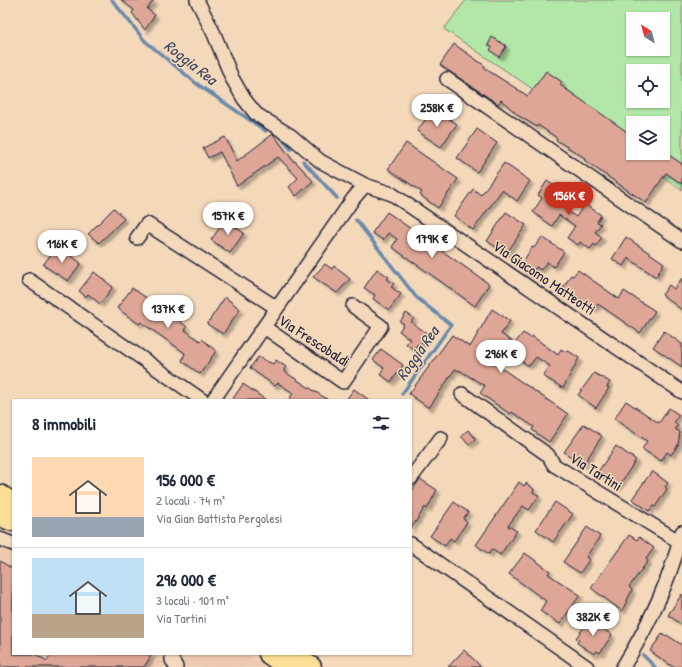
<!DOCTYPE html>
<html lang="it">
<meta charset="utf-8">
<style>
body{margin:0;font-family:"Patrick Hand",sans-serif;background:#f2f2f3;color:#1f2937;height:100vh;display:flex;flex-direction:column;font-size:15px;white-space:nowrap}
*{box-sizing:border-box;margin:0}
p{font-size:13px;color:#747a83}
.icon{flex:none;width:22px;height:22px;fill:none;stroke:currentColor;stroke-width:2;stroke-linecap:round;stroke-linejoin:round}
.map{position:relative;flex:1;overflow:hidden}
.side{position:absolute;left:12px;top:399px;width:400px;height:256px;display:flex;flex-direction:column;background:#fff;border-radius:0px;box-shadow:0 1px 3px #0004}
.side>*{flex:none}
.needle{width:26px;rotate:324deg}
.controls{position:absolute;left:626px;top:12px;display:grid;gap:8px}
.controls a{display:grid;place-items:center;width:44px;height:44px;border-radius:0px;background:#fff;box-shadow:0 1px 3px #0004;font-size:20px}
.price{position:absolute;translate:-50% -34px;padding:0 9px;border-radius:14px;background:#fff;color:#222;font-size:13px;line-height:26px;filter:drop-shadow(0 1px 2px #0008)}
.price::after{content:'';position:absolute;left:50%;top:24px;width:12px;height:9px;margin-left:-6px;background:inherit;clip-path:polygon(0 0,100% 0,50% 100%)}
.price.active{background:#c8321e;color:#fff}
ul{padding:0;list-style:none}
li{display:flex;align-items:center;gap:12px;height:100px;padding:0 20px}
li+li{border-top:1px solid #e0e1e3}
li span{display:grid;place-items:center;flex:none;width:112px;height:80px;border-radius:0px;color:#555}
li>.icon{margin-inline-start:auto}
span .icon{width:48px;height:48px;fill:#fffc;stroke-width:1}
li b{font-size:17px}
h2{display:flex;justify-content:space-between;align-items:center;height:48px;padding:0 20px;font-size:17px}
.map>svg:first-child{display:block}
.built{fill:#ecc9af}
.green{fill:#b3e7a8;stroke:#6a8472;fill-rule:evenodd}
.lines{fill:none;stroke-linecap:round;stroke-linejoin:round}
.stream{stroke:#6a89ac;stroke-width:3.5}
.building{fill:#dda696;stroke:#22223b;filter:url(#shadow)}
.minor-casing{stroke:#22223b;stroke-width:16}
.highway-casing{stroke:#22223b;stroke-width:23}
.minor{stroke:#f3d8ba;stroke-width:13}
.highway{stroke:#fbdf96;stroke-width:20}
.labels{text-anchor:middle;stroke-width:3;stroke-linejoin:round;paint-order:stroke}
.street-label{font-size:15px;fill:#22223b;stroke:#f3d8ba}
.water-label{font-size:16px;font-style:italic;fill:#3a4461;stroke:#f3d8ba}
</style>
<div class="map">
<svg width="682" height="667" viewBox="0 0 682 667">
<defs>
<filter id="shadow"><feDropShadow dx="3.5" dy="3.5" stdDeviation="1" flood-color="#0004"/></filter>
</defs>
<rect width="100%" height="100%" fill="#f3d8ba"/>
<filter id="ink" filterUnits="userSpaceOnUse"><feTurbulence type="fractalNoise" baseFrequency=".025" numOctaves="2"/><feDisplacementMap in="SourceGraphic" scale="8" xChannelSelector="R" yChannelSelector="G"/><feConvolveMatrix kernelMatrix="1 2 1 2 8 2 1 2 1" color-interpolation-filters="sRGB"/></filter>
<g filter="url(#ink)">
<path class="built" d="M0 530 13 535V654H247L268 667H0Z"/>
<path class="green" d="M466 0H682V190L444 29ZM633 19H663V49H633ZM633 71H663V101H633ZM633 123H663V153H633Z"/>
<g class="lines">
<path class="stream" d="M112 0 145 41 197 84 266 131
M279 135 291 149
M303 161 337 198
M356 220 416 297 451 325 402 394
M643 655 655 667"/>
</g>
<path class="building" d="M121 0H154L147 9 155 15 145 30 132 13 134 10Z
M492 37 505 45 506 47 499 57 490 50 492 47 488 45Z
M454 44 485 66 484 68 528 96 546 71 562 82 560 85 633 136V153H666L682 164V184L666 173 646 203 584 160 585 158 556 140 557 138 538 125 537 127 519 116 501 100 498 104 440 65Z
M434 108 457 124 441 147 417 131Z
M477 129 497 143 477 172 457 158Z
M273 134 294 162 295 161 313 181 296 196 289 187 298 178 278 157 237 186 220 152 208 158 203 148 225 137 237 161Z
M406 143 458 179 438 208 420 195 422 192 388 169Z
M504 163 530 181 517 201 502 190 473 230 454 216 473 189 481 195Z
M547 181 566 194 559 205 576 217 585 204 601 215 597 222 601 224 595 232 602 237 596 246 594 244 590 249 580 242 578 245 567 238 575 226 559 215 552 226 533 212 542 198 538 195Z
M114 208 124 219 99 243 88 234Z
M387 212 489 284 475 306 392 247 397 239 388 233 383 240 372 233Z
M506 212 526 225 506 254 487 241Z
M225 220 244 233 230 253 211 240Z
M542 237 564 252 554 267 547 262 541 270 536 267 531 275 520 267 532 247 534 248Z
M626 237 664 263 656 277 628 258 623 266 612 259Z
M57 246 81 263 68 281 43 265Z
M325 264 332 269 334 266 350 279 337 293 313 277Z
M377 269 389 277 387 279 394 284 391 287 401 294 389 310 373 299 375 295 364 288Z
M578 270 619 299 624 291 655 311 640 333 598 304 594 309 563 288 571 275 573 276Z
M94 272 113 287 100 304 88 294 86 297 79 291Z
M682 278V310L662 295 669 285 674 289Z
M132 288 174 317 187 327 185 330 200 341 202 339 216 351 200 374 182 361 185 353 141 322 139 324 117 308Z
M225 297 240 309 223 334 207 324Z
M492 309 510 321 501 334 515 343 523 333 531 338 532 336 558 355 561 349 566 352 567 350 579 358 563 388 543 376 550 366 536 357 530 365H527L498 345 488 359 568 414 549 442 532 430 534 427 512 412 510 414 480 393 485 386 459 370 458 371 455 369 429 408 409 394 452 335 470 347Z
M406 313 414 318 411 322 428 334 420 345 418 344 413 349 406 344 410 339 399 331 404 324 400 322Z
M664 331 682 344V367L653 347Z
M381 349 403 365 391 382 380 374 384 368 373 360Z
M258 357 273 364 276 360 286 367 284 370 285 372 328 400H289L293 393 278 383 275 386 250 368Z
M594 373 610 382 607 387 609 388 596 408 578 395Z
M243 384 266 400H232Z
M354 389 369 400H346Z
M626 401 659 423 669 408 679 415 674 423 678 426 675 429 680 432 678 445 671 455 667 452 661 461 642 449 647 441 614 419Z
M584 424 602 436 583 465 564 452Z
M468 430 476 439 469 445 461 436Z
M616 446 636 460 618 487 597 473Z
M652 471 668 483 665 487 667 489 655 507 653 506 649 511 632 499Z
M420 479 437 490 427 509 425 507 411 529V492Z
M519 482 524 486 526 483 534 489 533 492 539 496 529 510 523 506 521 508 508 526 517 531 500 555 492 549 489 554 476 545Z
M454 502 468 512 463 519 467 522 454 541 450 538 445 546 430 536Z
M555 502 573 514 553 542 536 530Z
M587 527 600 536 586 557 589 560 580 573 563 562Z
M629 535 637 540 639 537 654 548 646 559 648 561 629 587 632 590 622 611 591 588Z
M525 553 550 571 548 574 580 595 560 624 540 611 546 601 509 574Z
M0 561 13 569V654H35L47 661 51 654H152L144 667H0Z
M682 594V625L668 615Z
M590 619 612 635 600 653 597 651 594 654 577 643 579 639 576 638Z
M662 634 666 637 667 635 682 645V667H673L650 651Z
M464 650 481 667H448Z"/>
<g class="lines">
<defs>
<path id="minor" d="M197 0 214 34 232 78 244 99 256 114 291 136 320 161 365 185 392 194 682 392
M447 79 682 241
M137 238 147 224 277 308
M29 280 202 400
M264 327 343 382 381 326 353 306
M462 394 548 455 554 465 680 542
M213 400 353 199 365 185
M411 478 441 438
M0 539 13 544
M411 544 587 667
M172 654V660L176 667
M623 667C649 625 670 581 682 532"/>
<path id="highway" d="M0 495 13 503
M0 516 13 521
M269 654 288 667
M291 654 311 667"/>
</defs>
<use href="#minor" class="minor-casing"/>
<use href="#highway" class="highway-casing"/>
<use href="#minor" class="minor"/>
<use href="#highway" class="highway"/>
</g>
</g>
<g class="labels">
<g class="street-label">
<text transform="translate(544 278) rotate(34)" y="5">Via Giacomo Matteotti</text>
<text transform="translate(314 341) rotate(33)" y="5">Via Frescobaldi</text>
<text transform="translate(596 472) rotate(32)" y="5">Via Tartini</text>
</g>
<g class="water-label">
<text transform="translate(191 62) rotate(38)" y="6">Roggia Rea</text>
<text transform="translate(417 353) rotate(-55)" y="6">Roggia Rea</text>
</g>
</g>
</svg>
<div class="controls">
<a><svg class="needle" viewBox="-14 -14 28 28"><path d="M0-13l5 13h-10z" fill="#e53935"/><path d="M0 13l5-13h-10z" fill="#747a83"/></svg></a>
<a><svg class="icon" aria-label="locate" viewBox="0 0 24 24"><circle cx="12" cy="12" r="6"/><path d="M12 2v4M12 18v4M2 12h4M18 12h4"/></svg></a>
<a><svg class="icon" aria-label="layers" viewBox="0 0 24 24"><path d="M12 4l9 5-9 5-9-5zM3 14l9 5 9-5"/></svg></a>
</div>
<b class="price" style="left:437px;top:128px">258K €</b>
<b class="price active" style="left:569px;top:216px">156K €</b>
<b class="price" style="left:228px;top:236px">157K €</b>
<b class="price" style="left:432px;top:259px">179K €</b>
<b class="price" style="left:62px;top:264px">116K €</b>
<b class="price" style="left:168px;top:329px">137K €</b>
<b class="price" style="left:501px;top:374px">296K €</b>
<b class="price" style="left:593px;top:637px">382K €</b>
<section class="side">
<h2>8 immobili<svg class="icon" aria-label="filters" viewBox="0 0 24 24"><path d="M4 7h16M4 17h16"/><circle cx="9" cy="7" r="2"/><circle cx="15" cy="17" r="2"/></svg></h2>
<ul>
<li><span style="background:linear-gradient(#ffd9b3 75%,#9aa5b1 0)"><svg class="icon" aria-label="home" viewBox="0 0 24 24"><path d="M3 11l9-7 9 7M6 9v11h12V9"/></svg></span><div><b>156 000 €</b><p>2 locali · 74 m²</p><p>Via Gian Battista Pergolesi</p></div></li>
<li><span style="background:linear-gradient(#bfe0f5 70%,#b9a48a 0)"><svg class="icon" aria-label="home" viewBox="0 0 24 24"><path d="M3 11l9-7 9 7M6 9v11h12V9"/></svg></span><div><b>296 000 €</b><p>3 locali · 101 m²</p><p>Via Tartini</p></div></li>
</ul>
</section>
</div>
